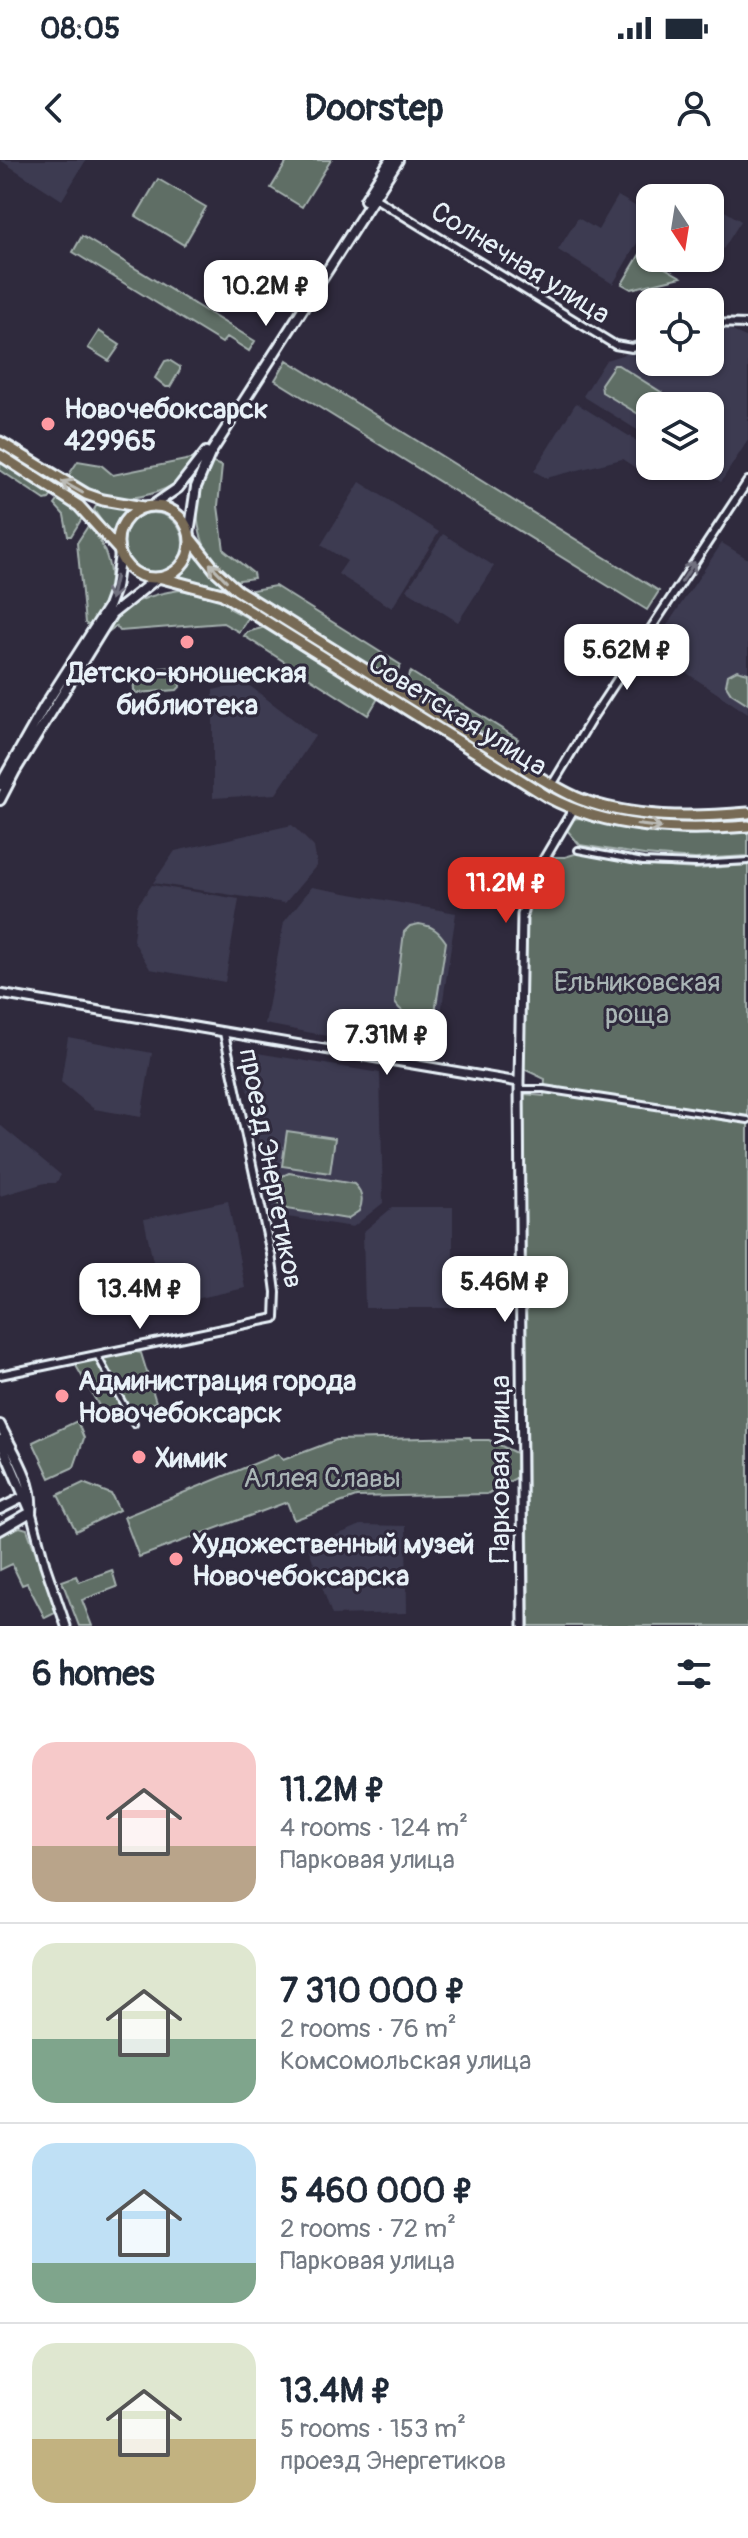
<!DOCTYPE html>
<meta charset="utf-8">
<style>
body{margin:0;font-family:Pangolin,sans-serif;background:#f2f2f3;color:#1f2937;height:100vh;display:flex;flex-direction:column;font-size:30px;white-space:nowrap}
*{box-sizing:border-box;margin:0}
p{font-size:26px;color:#747a83}
.icon{flex:none;width:44px;height:44px;fill:none;stroke:currentColor;stroke-width:2;stroke-linecap:round;stroke-linejoin:round}
.map{position:relative;height:1466px;overflow:hidden}
.drawer{display:flex;flex-direction:column;background:#fff;flex:1}
.drawer>*{flex:none}
.needle{width:52px;rotate:168deg}
.fabs{position:absolute;left:636px;top:24px;display:grid;gap:16px}
.fabs a{display:grid;place-items:center;width:88px;height:88px;border-radius:16px;background:#fff;box-shadow:0 2px 6px #0004;font-size:40px}
.price{position:absolute;translate:-50% -68px;padding:0 18px;border-radius:16px;background:#fff;color:#222;font-size:26px;line-height:52px;filter:drop-shadow(0 2px 4px #0008)}
.price::after{content:'';position:absolute;left:50%;top:48px;width:24px;height:18px;margin-left:-12px;background:inherit;clip-path:polygon(0 0,100% 0,50% 100%)}
.price.on{background:#d93025;color:#fff}
ul{padding:0;list-style:none}
li{display:flex;align-items:center;gap:24px;height:200px;padding:0 32px}
li+li{border-top:2px solid #e0e1e3}
li span{display:grid;place-items:center;flex:none;width:224px;height:160px;border-radius:24px;color:#555}
li>.icon{margin-inline-start:auto}
span .icon{width:96px;height:96px;fill:#fffc;stroke-width:1}
li b{font-size:34px}
h2{display:flex;justify-content:space-between;align-items:center;height:96px;padding:0 32px;font-size:34px}
.status{display:flex;justify-content:space-between;align-items:center;height:56px;padding:0 40px;background:#fff;direction:ltr}
.status svg{height:22px;fill:currentColor}
header{display:flex;justify-content:space-between;align-items:center;height:104px;padding:0 32px;background:#fff;font-size:36px;font-weight:700}
.map>svg:first-child{display:block}
.built{fill:#3d3b51}
.green{fill:#5f6e65;stroke:#a4b0ae;stroke-width:2}
.lines{fill:none;stroke-linecap:round;stroke-linejoin:round}
.pedestrian-casing{stroke:#e8f1f8;stroke-width:10}
.minor-casing{stroke:#e8f1f8;stroke-width:12}
.tertiary-casing{stroke:#e8f1f8;stroke-width:13}
.secondary-casing{stroke:#e8f1f8;stroke-width:14}
.primary-casing{stroke:#e8f1f8;stroke-width:15}
.pedestrian{stroke:#2f2a3d;stroke-width:4}
.minor{stroke:#2f2a3d;stroke-width:6}
.tertiary{stroke:#2f2a3d;stroke-width:7}
.secondary{stroke:#2f2a3d;stroke-width:8}
.primary{stroke:#776a54;stroke-width:9}
.oneway{stroke:#bbbbb6}
.oneway2{stroke:#70707e}
.poi-dot{fill:#ff9aa2;stroke:#2f2a3d;stroke-width:3}
.labels{text-anchor:middle;stroke-width:6;stroke-linejoin:round;paint-order:stroke}
.street-label{font-size:28px;fill:#e8f1f8;stroke:#2f2a3d}
.poi-label{font-size:28px;font-weight:bold;fill:#e8f1f8;stroke:#2f2a3d;text-anchor:start}
.park-label{font-size:28px;fill:#aab6b6;stroke:#2f2a3d}
</style>
<div class="status"><b>08:05</b><svg viewBox="0 0 49 12"><path d="M0 12V9h3v3zM5 12V6h3v6zM10 12V3h3v9zM15 12V0h3v12zM26 1h20v11H26zM47 4h2v5h-2z"/></svg></div>
<header><svg class="icon" aria-label="back" viewBox="0 0 24 24"><path d="M15 5l-7 7 7 7"/></svg>Doorstep<svg class="icon" aria-label="person" viewBox="0 0 24 24"><circle cx="12" cy="8" r="4"/><path d="M4 21q1-7 8-7t8 7"/></svg></header>
<div class="map">
<svg width="748" height="1466" viewBox="0 0 748 1466">
<rect width="100%" height="100%" fill="#2f2a3d"/>
<filter id="ink" filterUnits="userSpaceOnUse"><feTurbulence type="fractalNoise" baseFrequency=".0125" numOctaves="2"/><feDisplacementMap in="SourceGraphic" scale="16" xChannelSelector="R" yChannelSelector="G"/><feConvolveMatrix kernelMatrix="1 2 1 2 8 2 1 2 1" color-interpolation-filters="sRGB"/></filter>
<g filter="url(#ink)">
<path class="built" d="M0 0H86L62 40Z
M618 36 650 55V61L613 124 558 90 578 58 598 70Z
M710 42 741 61 713 105 693 107 678 98H710Z
M723 167 748 178V280L721 322 695 306H710V246H650V278L583 236 606 200 650 186V202H710V168Z
M576 243 648 288 636 308 622 299 546 318 534 311Z
M360 322 439 372 392 448 338 414 347 401 321 385Z
M443 374 494 406 458 462 407 430Z
M722 383 748 399V554L651 489Z
M246 523 315 576 276 634 213 638V530Z
M292 665 314 687 317 705 285 743 153 723 175 691Z
M152 725 239 739 225 822 150 809 133 780 137 746Z
M312 727 456 753 439 867 370 854 364 883 265 864 284 762Z
M68 877 152 893 141 957 94 949 61 922Z
M251 892 380 913 383 1043 353 1067 274 1055 242 902Z
M0 965 61 1015 56 1023H45L0 1036Z
M228 1041 245 1128 182 1142 158 1125 144 1059Z
M393 1047H453V1148H365L363 1072Z
M361 1365 406 1366 407 1453 332 1455 308 1387Z"/>
<path class="green" d="M288 0H331L302 47 271 28Z
M158 19 206 47 184 85 136 56Z
M82 76 255 181 249 191 227 177 222 183 73 92Z
M640 94 681 117 631 129 622 124Z
M99 171 120 185 109 201 88 188Z
M169 200 180 207V210L170 227H166L155 218 165 201Z
M287 200 659 431 647 450 275 220Z
M614 205H618L677 242 679 246H650V261L602 232 601 224Z
M0 297 53 334 49 339 45 340 0 310Z
M200 297C195 303 190 311 184 317 157 341 90 350 68 316L78 301 101 305 113 315Z
M210 302 222 306 218 346 224 390 253 413 254 418 233 421C194 392 188 343 210 302Z
M60 338H65L84 355 71 376H68L64 355 55 345Z
M98 342 129 347V352L117 366 115 374H110L94 350Z
M123 383a30 30 0 1 1 60 0a30 30 0 1 1-60 0Z
M88 366C104 381 114 409 109 432 106 444 97 456 91 467L85 463 77 383Z
M196 391 229 429 355 508 353 511 227 432 180 417 193 392Z
M275 426 401 505 393 518 246 431Z
M180 430C198 430 215 435 231 443L229 448 248 458 239 472 223 463 120 471 116 466 108 472 104 469C124 443 149 434 180 430Z
M269 466 376 533 377 540 368 555 244 476 247 472Z
M175 507 178 510 180 527 177 530 137 533 134 531 133 513 135 510Z
M737 510 748 513V544L731 533 726 525 728 515Z
M411 512 518 579 511 589 403 525Z
M394 533 526 614 524 617 392 535Z
M594 648 676 660 748 658V662C695 665 644 663 592 651Z
M579 658 682 675 748 671V696L695 699 644 695 580 685 566 669 573 659Z
M578 693 639 705 696 709 748 705V1466H529L524 934 544 936 545 919 524 909V752L533 725 550 697H565Z
M419 764C432 766 438 770 446 782L435 852C420 860 405 858 395 843L404 772 410 766Z
M287 971 335 978 330 1013 282 1006Z
M289 1013 354 1024C362 1031 364 1040 359 1051L347 1059 281 1048C268 1036 272 1019 289 1013Z
M131 1191 141 1193 156 1242 106 1258 75 1204Z
M77 1261 84 1278 74 1307 50 1318 33 1282Z
M470 1277 471 1280H489L516 1293V1318L487 1334 356 1337 294 1360 287 1342 139 1397 124 1357 278 1294 283 1300 336 1280Z
M83 1323 111 1334 119 1350 76 1371 58 1335Z
M20 1367 27 1369 57 1452 45 1458 27 1423 22 1425 12 1404 0 1410V1375Z
M112 1410 117 1427 82 1440 92 1466H79L62 1421 76 1416 79 1422Z"/>
<g class="lines">
<defs>
<path id="pedestrian" d="M578 690 643 702 696 704 748 701
M521 929H544L748 960
M97 1195 134 1264"/>
<path id="minor" d="M373 37 615 185 632 188 650 182
M710 163 748 164
M552 625 594 555 748 321
M0 1215 275 1158 276 1132 271 1094 224 873"/>
<path id="tertiary" d="M0 834 519 922
M31 1352 45 1405 66 1466
M523 1466 519 922 522 755 529 725 573 650"/>
<path id="secondary" d="M365 40 390 0
M152 346 178 328 206 292
M189 374 196 327 210 294 398 0
M0 625 44 547 108 447 115 428 120 394
M0 640 15 611 112 454 156 419
M0 1265C13 1292 34 1321 31 1352
M0 1280 31 1352
M0 1349 24 1337
M0 1370 31 1352"/>
<path id="primary" d="M0 282 86 334 103 340 143 347
M0 295 79 346 118 389
M118 382a36 36 0 1 1 72 0a36 36 0 1 1-72 0Z
M190 378 216 411 237 430 530 612C546 621 563 632 580 639 632 659 693 658 748 653
M162 418 222 434 548 637C609 670 681 671 748 666"/>
</defs>
<use href="#pedestrian" class="pedestrian-casing"/>
<use href="#minor" class="minor-casing"/>
<use href="#tertiary" class="tertiary-casing"/>
<use href="#secondary" class="secondary-casing"/>
<use href="#primary" class="primary-casing"/>
<use href="#pedestrian" class="pedestrian"/>
<use href="#minor" class="minor"/>
<use href="#tertiary" class="tertiary"/>
<use href="#secondary" class="secondary"/>
<use href="#primary" class="primary"/>
</g>
<defs><path id="oneway-shaft" d="M-6 0H5M1.5-3L5.5 0L1.5 3" fill="none" stroke-width="1.6" stroke-linecap="round" stroke-linejoin="round" transform="scale(2)"/></defs>
<g class="oneway">
<use href="#oneway-shaft" transform="translate(72 327) rotate(-151)"/>
<use href="#oneway-shaft" transform="translate(218 412) rotate(-134)"/>
<use href="#oneway-shaft" transform="translate(649 666) rotate(7)"/>
</g>
<g class="oneway2">
<use href="#oneway-shaft" transform="translate(688 412) rotate(-57)"/>
<use href="#oneway-shaft" transform="translate(113 428) rotate(103)"/>
</g>
</g>
<g class="poi-dot">
<circle cx="48" cy="264" r="8"/>
<circle cx="187" cy="482" r="8"/>
<circle cx="62" cy="1236" r="8"/>
<circle cx="139" cy="1297" r="8"/>
<circle cx="176" cy="1399" r="8"/>
</g>
<g class="labels">
<g class="street-label">
<text transform="translate(521 102) rotate(32)" y="10">Солнечная улица</text>
<text transform="translate(458 554) rotate(32)" y="10">Советская улица</text>
<text transform="translate(272 1008) rotate(79)" y="10">проезд Энергетиков</text>
<text transform="translate(499 1309) rotate(-90)" y="10">Парковая улица</text>
</g>
<g class="poi-label">
<text x="64" y="258">Новочебоксарск<tspan x="64" dy="32">429965</tspan></text>
<text x="187" y="522" text-anchor="middle">Детско-юношеская<tspan x="187" dy="32">библиотека</tspan></text>
<text x="78" y="1230">Администрация города<tspan x="78" dy="32">Новочебоксарск</tspan></text>
<text x="155" y="1307">Химик</text>
<text x="192" y="1393">Художественный музей<tspan x="192" dy="32">Новочебоксарска</tspan></text>
</g>
<g class="park-label">
<text x="637" y="831">Ельниковская<tspan x="637" dy="32">роща</tspan></text>
<text x="322" y="1327">Аллея Славы</text>
</g>
</g>
</svg>
<div class="fabs">
<a><svg class="needle" viewBox="-14 -14 28 28"><path d="M0-13l5 13h-10z" fill="#e53935"/><path d="M0 13l5-13h-10z" fill="#747a83"/></svg></a>
<a><svg class="icon" aria-label="locate" viewBox="0 0 24 24"><circle cx="12" cy="12" r="6"/><path d="M12 2v4M12 18v4M2 12h4M18 12h4"/></svg></a>
<a><svg class="icon" aria-label="layers" viewBox="0 0 24 24"><path d="M12 4l9 5-9 5-9-5zM3 14l9 5 9-5"/></svg></a>
</div>
<b class="price" style="left:266px;top:168px">10.2M ₽</b>
<b class="price" style="left:627px;top:532px">5.62M ₽</b>
<b class="price on" style="left:506px;top:765px">11.2M ₽</b>
<b class="price" style="left:387px;top:917px">7.31M ₽</b>
<b class="price" style="left:505px;top:1164px">5.46M ₽</b>
<b class="price" style="left:140px;top:1171px">13.4M ₽</b>
</div>
<section class="drawer">
<h2>6 homes<svg class="icon" aria-label="filters" viewBox="0 0 24 24"><path d="M4 7h16M4 17h16"/><circle cx="9" cy="7" r="2"/><circle cx="15" cy="17" r="2"/></svg></h2>
<ul>
<li><span style="background:linear-gradient(#f6c9c9 65%,#b9a48a 0)"><svg class="icon" aria-label="home" viewBox="0 0 24 24"><path d="M3 11l9-7 9 7M6 9v11h12V9"/></svg></span><div><b>11.2M ₽</b><p>4 rooms · 124 m²</p><p>Парковая улица</p></div></li>
<li><span style="background:linear-gradient(#dfe7d0 60%,#7fa58c 0)"><svg class="icon" aria-label="home" viewBox="0 0 24 24"><path d="M3 11l9-7 9 7M6 9v11h12V9"/></svg></span><div><b>7 310 000 ₽</b><p>2 rooms · 76 m²</p><p>Комсомольская улица</p></div></li>
<li><span style="background:linear-gradient(#bfe0f5 75%,#7fa58c 0)"><svg class="icon" aria-label="home" viewBox="0 0 24 24"><path d="M3 11l9-7 9 7M6 9v11h12V9"/></svg></span><div><b>5 460 000 ₽</b><p>2 rooms · 72 m²</p><p>Парковая улица</p></div></li>
<li><span style="background:linear-gradient(#dfe7d0 60%,#c2b280 0)"><svg class="icon" aria-label="home" viewBox="0 0 24 24"><path d="M3 11l9-7 9 7M6 9v11h12V9"/></svg></span><div><b>13.4M ₽</b><p>5 rooms · 153 m²</p><p>проезд Энергетиков</p></div></li>
</ul>
</section>
